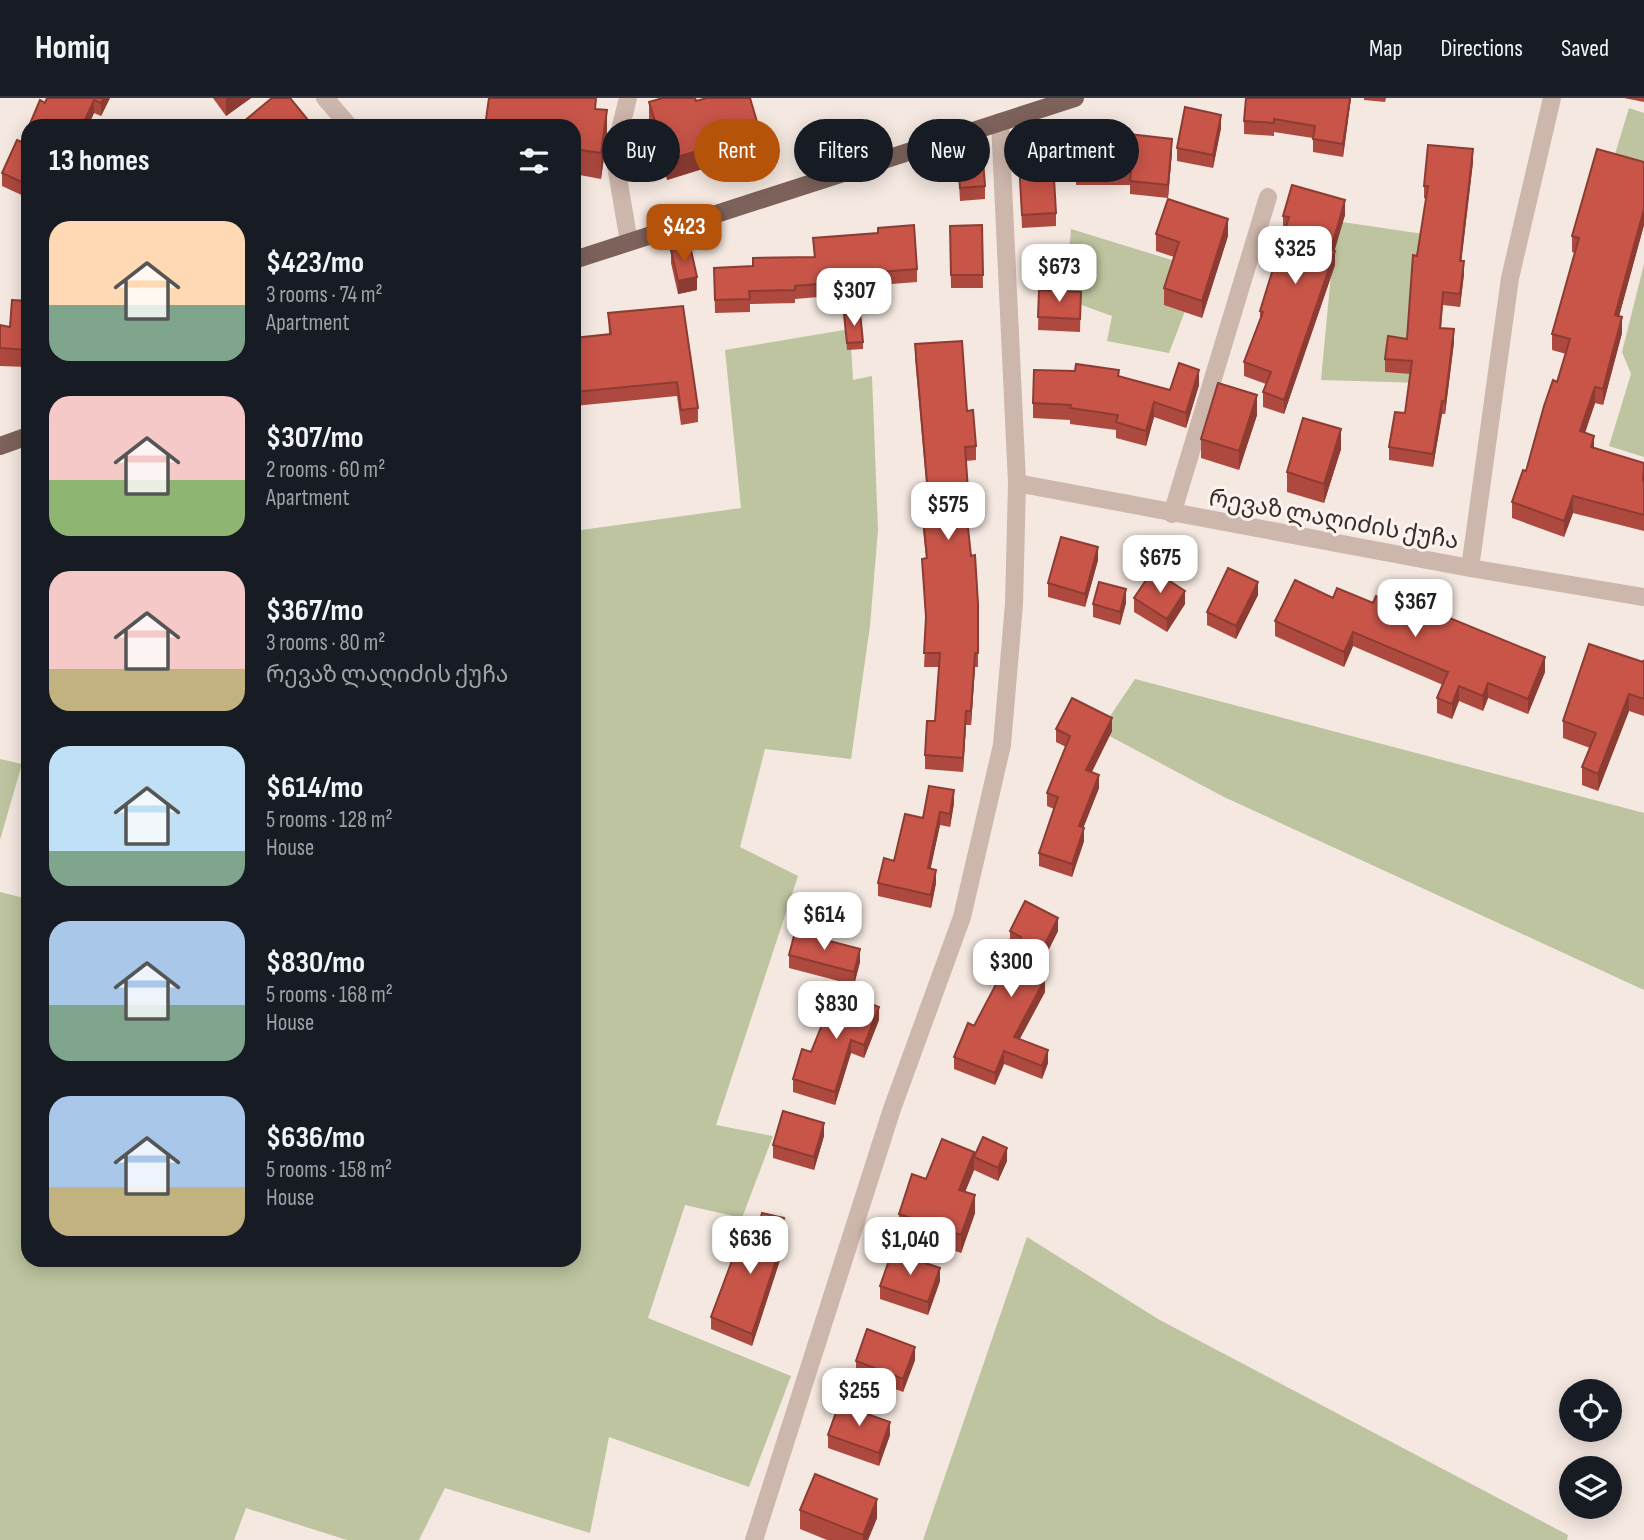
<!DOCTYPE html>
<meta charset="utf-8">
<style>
body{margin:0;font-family:"Sofia Sans Condensed","Noto Sans Georgian",sans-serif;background:#242831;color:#f1f3f6;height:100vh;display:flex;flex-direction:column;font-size:26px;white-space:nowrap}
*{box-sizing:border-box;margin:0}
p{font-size:23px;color:#9ea1a6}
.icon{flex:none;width:38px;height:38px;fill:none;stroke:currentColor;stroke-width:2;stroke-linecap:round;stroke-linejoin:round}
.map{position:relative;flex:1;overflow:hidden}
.sheet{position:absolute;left:21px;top:21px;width:560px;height:1148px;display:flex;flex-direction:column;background:#171b24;border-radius:21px;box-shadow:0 4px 18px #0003}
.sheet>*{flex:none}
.hud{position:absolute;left:602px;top:21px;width:665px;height:63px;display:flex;gap:14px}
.tools{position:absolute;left:1559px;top:1281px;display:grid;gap:14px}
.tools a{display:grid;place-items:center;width:63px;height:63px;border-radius:50%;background:#171b24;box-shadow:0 4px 18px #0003;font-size:35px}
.price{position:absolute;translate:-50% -60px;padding:0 16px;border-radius:14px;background:#fff;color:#222;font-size:23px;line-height:46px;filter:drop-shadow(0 2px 4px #0008)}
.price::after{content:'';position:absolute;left:50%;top:42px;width:21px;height:16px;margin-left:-10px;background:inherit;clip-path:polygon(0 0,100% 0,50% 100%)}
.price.on{background:#b45309;color:#fff}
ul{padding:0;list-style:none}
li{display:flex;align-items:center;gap:21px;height:175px;padding:0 28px}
li span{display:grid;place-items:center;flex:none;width:196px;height:140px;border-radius:21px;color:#555}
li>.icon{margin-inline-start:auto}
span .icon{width:84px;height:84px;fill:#fffc;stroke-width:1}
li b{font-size:30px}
h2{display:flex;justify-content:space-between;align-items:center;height:84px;padding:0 28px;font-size:30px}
.chip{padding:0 24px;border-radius:32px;background:#171b24;box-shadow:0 4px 18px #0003;font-size:24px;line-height:63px}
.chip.on{background:#b45309;color:#fff}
header{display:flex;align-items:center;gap:42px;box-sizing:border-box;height:98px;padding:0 35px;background:#171b24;border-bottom:2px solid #363941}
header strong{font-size:33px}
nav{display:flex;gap:38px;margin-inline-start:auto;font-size:24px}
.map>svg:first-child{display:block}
.green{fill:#bdc49f}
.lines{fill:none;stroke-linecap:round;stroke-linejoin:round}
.minor{stroke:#cdb6ab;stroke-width:18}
.major{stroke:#7d625b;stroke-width:18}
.wall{fill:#ad493f}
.shaded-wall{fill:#8d3c33}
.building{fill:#c95549;stroke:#8d3c33;stroke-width:2}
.labels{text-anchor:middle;stroke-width:6;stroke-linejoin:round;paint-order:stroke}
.street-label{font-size:24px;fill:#3b2d2b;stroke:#fbf3ed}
</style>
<header>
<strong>Homiq</strong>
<nav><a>Map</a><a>Directions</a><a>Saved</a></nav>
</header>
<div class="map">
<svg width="1644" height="1442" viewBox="0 0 1644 1442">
<rect width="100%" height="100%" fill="#f4e8e0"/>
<path class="green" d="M1629 10 1644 15V65L1615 56Z
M1336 123 1430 137 1424 285 1321 282Z
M1071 131 1201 171 1169 255 1107 243 1112 218 1065 201Z
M1644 166V359L1609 348 1631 276 1622 254Z
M850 231 853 282 872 278 878 432 870 528 851 661 765 651 740 749 798 778 716 1027 773 1038 742 1120 685 1107 648 1220 791 1278 749 1389 609 1339 590 1435 445 1390 419 1442H347L246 1410 234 1442H0V794L28 801V1162H574V433L741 410 725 252Z
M1135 581 1644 715V892L1224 699 1100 633Z
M0 661 22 666 0 742Z
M1027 1139 1158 1221 1568 1437 1567 1442H923Z"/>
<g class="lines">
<path class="minor" d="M325 0 349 28
M628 0 614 56 629 144
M1017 385 1470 470 1644 499
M1172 416 1268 99
M1470 470 1510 180 1552 0
M754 1442 892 1011 962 819 1002 647 1014 506 1017 385 1000 24"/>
<path class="major" d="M574 162 1075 0
M0 348 28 338"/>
</g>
<path class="wall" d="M110 0 101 18 94 15 88 28H29L45 5Z
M213 0H251L226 18Z
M1351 0 1343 59 1313 54V40L1274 34V38L1244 36V23Z
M1364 0H1386L1385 4 1364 2Z
M1624 0H1644V4Z
M696 3 760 53 667 82 649 24V4Z
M596 11 607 38 601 81 574 76V28Z
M28 30V100L2 88V75L22 44Z
M1221 30 1213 70 1177 63V50Z
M1076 34 1172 54 1168 100 1130 96V87H1076Z
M957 51 985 88V101L960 103Z
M1473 64 1461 163 1464 176 1460 209 1443 207 1441 230 1454 244 1445 316H1442L1433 369 1389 362V349L1405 315 1411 276 1385 274V261L1407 241 1417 158 1426 101 1424 100V88Z
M1644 64V127L1619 218 1622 235 1603 307 1595 305 1585 335 1594 350 1644 365V433L1573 415 1564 439 1512 420V404L1526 373 1557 284 1566 256 1552 252V236L1575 155 1572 154V138Z
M1019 65 1056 115V128L1022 130Z
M1345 117 1334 152 1335 167 1284 316 1263 309V294L1266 286 1244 278V264L1260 222V213L1284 133 1283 132V118Z
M982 127 983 190H951L950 128Z
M1156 136 1228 138 1202 220 1164 207V190L1174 159 1156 153Z
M813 140 917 171V184L853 189V196L795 201V205L750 206V214L715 215 714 170 753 168 814 160Z
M671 152 697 192 678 196 671 165Z
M1039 192 1081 194 1080 234 1038 232Z
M28 203V269L0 268V227L10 229Z
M683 208 698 310V324L681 327 677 298 574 308V240L609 236 608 215Z
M844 216 863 244V251L847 252Z
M915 246 967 313 976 348V362L966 363 968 406H966L971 458 978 506V569H975L971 627H966L963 674 925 671V657L935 623 939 569H924L926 527 922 461 926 460 922 422V408L928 407 915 260Z
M1119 278 1170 292 1199 287 1186 330 1154 319 1146 348 1116 340V332L1070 326V322L1033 320V305Z
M1257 317 1239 372 1201 360V341Z
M1341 351 1324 405 1287 394V374Z
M1098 462 1085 509 1048 499V485Z
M1258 497 1236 541 1207 527V514Z
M1134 500 1185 506 1167 534 1134 514Z
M1333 500 1545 574 1528 616 1488 600 1483 613 1459 603 1452 621 1437 615V600L1443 587 1353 548 1344 569 1275 538V523Z
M1126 505 1120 527 1093 519V506Z
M1644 562V618L1629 613 1598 693 1582 687V669L1590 650 1563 640V623L1643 564Z
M1056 631 1112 633 1092 674 1099 690 1083 730 1084 743 1072 779 1039 768V755L1054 711 1047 708V695L1066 649 1056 644Z
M954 705 950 729 940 727 930 771 936 785 931 810 878 798V785L923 720Z
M1010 833H1058L1036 877 1045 894 1019 941 1048 965 1042 981 1004 966 995 987 954 971V959L974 928 1016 849 1010 846Z
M789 857 860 864 854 887 789 870Z
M879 922 864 960 851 955 835 1007 793 994V981L811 954Z
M824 1038 814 1072 773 1060V1047Z
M974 1059 1007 1063 998 1083 974 1072 965 1094 975 1115 961 1155 899 1134V1116Z
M784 1133 780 1149V1162L752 1248 711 1231V1219L755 1141Z
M940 1183 928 1217 880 1201V1188Z
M915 1262 903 1294 856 1276V1263Z
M828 1337H890L879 1368 828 1350Z
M800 1412 877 1420 868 1442H827L800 1431Z"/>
<path class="shaded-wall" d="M104 0H110L101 18V5Z
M227 0H251L226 18V1Z
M1350 0H1351L1343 59V46Z
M94 2V15L88 28H82Z
M607 12V38L601 81V55Z
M1221 17V30L1213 70V57Z
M308 22V28H301Z
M760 34V53L667 82V62Z
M1172 41V54L1168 100V87Z
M1473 51V64L1460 175V163Z
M1345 102V117L1331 165V151Z
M1644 111V127L1615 233V217Z
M1228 121V138L1202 220V203Z
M1335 153V167L1284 316V302Z
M1464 163V176L1460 209V196Z
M697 179V192L678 196V183Z
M1622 219V235L1603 307V291Z
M1454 231V244L1445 316V304Z
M1199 272V287L1186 330V315Z
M1595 289V305L1580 349V333Z
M1257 297V317L1239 372V353Z
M1442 303V316L1433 369V356Z
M1154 304V319L1146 348V333Z
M1341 331V351L1324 405V386Z
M1594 338V354L1591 349Z
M1573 398V415L1564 439V423Z
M1098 449V462L1085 509V496Z
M1258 484V497L1236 541V528Z
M1126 491V505L1120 527V514Z
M1185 493V506L1167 534V521Z
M1353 534V548L1344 569V554Z
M975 555V569L971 627V613Z
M1545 559V574L1528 616V601Z
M1488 585V600L1483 613V598Z
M1459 588V603L1452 621V606Z
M1629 596V613L1598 693V676Z
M966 613V627L963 674V660Z
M1112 620V633L1086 685V672Z
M1099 677V690L1079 741V728Z
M954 692V705L950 729V716Z
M940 714V727L928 783V770Z
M1084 730V743L1072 779V766Z
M936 772V785L931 810V797Z
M1058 820V833L1031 886V874Z
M860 851V864L854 887V874Z
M1045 881V894L1014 952V939Z
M879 909V922L864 960V947Z
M851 942V955L835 1007V994Z
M1048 952V965L1042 981V968Z
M1004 953V966L995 987V975Z
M824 1025V1038L814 1072V1059Z
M1007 1050V1063L998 1083V1070Z
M974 1054V1072L959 1109V1092Z
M975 1097V1115L961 1155V1137Z
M784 1120V1133L778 1156 780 1150V1162L752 1248V1236Z
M940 1170V1183L928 1217V1204Z
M915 1249V1262L903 1294V1281Z
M890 1324V1337L879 1368V1355Z
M877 1401V1420L868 1442H863V1437Z"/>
<path class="building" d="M47 0H104L101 5 94 2 82 28H29L40 2 45 5Z
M272 0H290L308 22 301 28H238Z
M489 0H596L595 11 607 12 601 55 574 51V28H485Z
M663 0H695L696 3 707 0H750L760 34 667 62 649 4Z
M1246 0H1350L1343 46 1313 41 1315 28 1274 21V25L1244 23Z
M1185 9 1221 17 1213 57 1177 50Z
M28 30V87L2 75 17 42 22 44Z
M1076 34H1111L1172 41 1168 87 1130 83 1131 74H1076Z
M1428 47 1473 51 1460 163H1464L1460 196 1443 194 1440 230 1454 231 1445 304 1442 303 1433 356 1389 349 1395 314 1405 315 1412 263 1385 261 1388 238 1407 241 1413 157 1417 158 1428 88H1424Z
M982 49 985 88 960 90 957 51Z
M1597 51 1644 64V111L1615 217 1622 219 1610 264 1603 291 1595 289 1580 333 1594 338 1591 349 1644 365 1643 382 1644 383V417L1573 398 1564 423 1512 404 1523 372 1526 373 1544 308 1553 282 1557 284 1570 241 1552 236 1579 140 1572 138Z
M1053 63 1056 115 1022 117 1019 65Z
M1292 87 1345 102 1331 151 1335 153 1284 302 1263 294 1271 274 1244 264 1263 214 1260 213 1289 119 1283 118Z
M1168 101 1228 121 1202 203 1164 190 1179 144 1156 136Z
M914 127 917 171 853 176V183L795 188V192L749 193 750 201 715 202 714 170 753 168V160L815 159 813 140 878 135V130Z
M982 127 983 177H951L950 128Z
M690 148 697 179 678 183 671 152Z
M1039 192 1081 194 1080 221 1038 219Z
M12 202 28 203V252L0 250V227L10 229Z
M683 208 698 310 681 312 677 284 574 294V240L611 236 608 215Z
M860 214 863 244 847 245 844 216Z
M962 243 967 313 973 312 976 348 965 349 968 392H964L971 458 975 457 978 506V555H975L971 613H966L963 660 925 657 927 623H935L940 555H924L926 519 922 461 927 460 922 408 929 407 915 246Z
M1179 265 1199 272 1186 315 1154 304 1146 333 1116 324 1118 317 1070 310 1071 307 1033 305 1034 272 1075 273 1076 266 1119 272 1118 278 1170 292Z
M1218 285 1257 297 1239 353 1201 341Z
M1303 320 1341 331 1324 386 1287 374Z
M1061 439 1098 449 1085 496 1048 485Z
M1228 470 1258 484 1236 528 1207 514Z
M1153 472 1185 493 1167 521 1134 500Z
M1295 482 1333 500 1337 490 1373 505 1376 498 1415 514 1418 507 1545 559 1528 601 1488 585 1483 598 1459 588 1452 606 1437 600 1448 574 1353 534 1344 554 1275 523Z
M1099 484 1126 491 1120 514 1093 506Z
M1589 546 1643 564 1644 562V601L1629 596 1598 676 1582 669 1596 635 1563 623Z
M1072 600 1112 620 1086 672 1099 677 1079 728 1084 730 1072 766 1039 755 1058 699 1047 695 1070 638 1056 631Z
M929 688 954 692 950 716 940 714 928 770 936 772 931 797 878 785 884 760 894 763 905 716 923 720Z
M1025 803 1058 820 1031 874 1045 881 1014 939 1048 952 1042 968 1004 953 995 975 954 959 968 925 974 928 1021 839 1010 833Z
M795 834 860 851 854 874 789 857Z
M836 892 879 909 864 947 851 942 835 994 793 981 802 951 811 954Z
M783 1013 824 1025 814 1059 773 1047Z
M983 1039 1007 1050 998 1070 974 1059Z
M942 1041 974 1054 959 1092 975 1097 961 1137 899 1116 912 1076 926 1081Z
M762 1115 784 1120 777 1148 780 1150 752 1236 711 1219 742 1136 755 1141Z
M892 1154 940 1170 928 1204 880 1188Z
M867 1231 915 1249 903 1281 856 1263Z
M839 1306 890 1324 879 1355 828 1337Z
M815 1376 877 1401 863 1437 800 1412Z"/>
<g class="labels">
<g class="street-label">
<text transform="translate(1334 421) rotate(10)" y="8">რევაზ ლაღიძის ქუჩა</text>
</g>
</g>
</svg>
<div class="tools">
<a><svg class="icon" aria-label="locate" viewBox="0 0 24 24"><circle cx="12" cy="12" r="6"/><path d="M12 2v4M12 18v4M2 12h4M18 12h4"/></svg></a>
<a><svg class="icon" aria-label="layers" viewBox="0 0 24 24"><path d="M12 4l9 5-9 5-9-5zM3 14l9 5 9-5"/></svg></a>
</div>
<b class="price on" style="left:684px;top:166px">$423</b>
<b class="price" style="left:1295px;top:188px">$325</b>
<b class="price" style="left:1059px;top:206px">$673</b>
<b class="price" style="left:854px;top:230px">$307</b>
<b class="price" style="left:948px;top:444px">$575</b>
<b class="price" style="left:1160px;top:497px">$675</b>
<b class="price" style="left:1415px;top:541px">$367</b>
<b class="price" style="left:824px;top:854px">$614</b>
<b class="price" style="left:1011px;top:901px">$300</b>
<b class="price" style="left:836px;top:943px">$830</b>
<b class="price" style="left:750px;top:1178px">$636</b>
<b class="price" style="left:910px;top:1179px">$1,040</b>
<b class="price" style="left:859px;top:1330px">$255</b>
<div class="hud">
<a class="chip">Buy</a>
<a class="chip on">Rent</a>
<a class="chip">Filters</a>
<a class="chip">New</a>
<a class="chip">Apartment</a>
</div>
<section class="sheet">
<h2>13 homes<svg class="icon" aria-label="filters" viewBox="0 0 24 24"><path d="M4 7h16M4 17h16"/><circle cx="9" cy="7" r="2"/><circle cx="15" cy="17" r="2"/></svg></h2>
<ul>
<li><span style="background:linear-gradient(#ffd9b3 60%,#7fa58c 0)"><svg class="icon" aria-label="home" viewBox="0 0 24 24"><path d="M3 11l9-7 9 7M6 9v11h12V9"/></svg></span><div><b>$423/mo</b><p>3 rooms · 74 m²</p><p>Apartment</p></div></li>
<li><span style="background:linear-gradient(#f6c9c9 60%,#8fb573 0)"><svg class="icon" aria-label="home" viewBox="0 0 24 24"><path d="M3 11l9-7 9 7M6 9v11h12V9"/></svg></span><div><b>$307/mo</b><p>2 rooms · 60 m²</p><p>Apartment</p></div></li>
<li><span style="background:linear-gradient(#f6c9c9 70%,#c2b280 0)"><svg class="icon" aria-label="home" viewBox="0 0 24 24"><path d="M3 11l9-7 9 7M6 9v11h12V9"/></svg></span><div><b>$367/mo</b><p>3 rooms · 80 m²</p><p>რევაზ ლაღიძის ქუჩა</p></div></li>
<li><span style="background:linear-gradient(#bfe0f5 75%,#7fa58c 0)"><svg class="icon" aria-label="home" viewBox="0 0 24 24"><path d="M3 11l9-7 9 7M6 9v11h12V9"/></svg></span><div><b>$614/mo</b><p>5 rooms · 128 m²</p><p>House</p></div></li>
<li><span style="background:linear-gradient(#a9c7e8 60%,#7fa58c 0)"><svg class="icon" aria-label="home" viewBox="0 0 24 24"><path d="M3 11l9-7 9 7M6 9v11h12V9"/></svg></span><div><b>$830/mo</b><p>5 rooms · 168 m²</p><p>House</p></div></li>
<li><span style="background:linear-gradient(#a9c7e8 65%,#c2b280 0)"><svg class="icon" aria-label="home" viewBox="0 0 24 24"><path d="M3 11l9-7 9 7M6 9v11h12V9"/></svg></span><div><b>$636/mo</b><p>5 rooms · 158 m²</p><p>House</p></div></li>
</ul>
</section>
</div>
